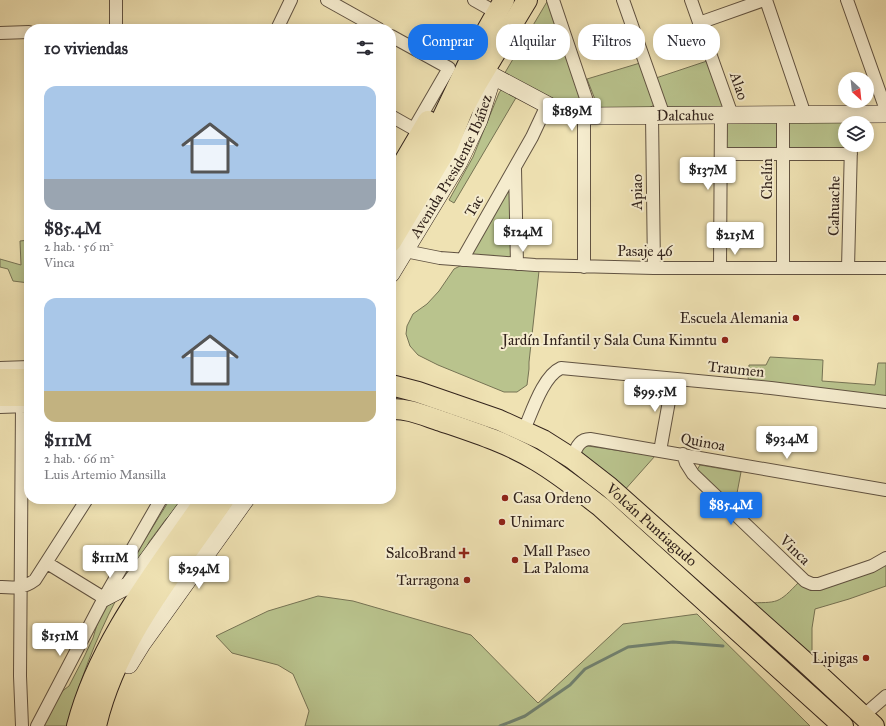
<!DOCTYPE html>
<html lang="es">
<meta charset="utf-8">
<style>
body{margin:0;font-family:"IM FELL Great Primer",serif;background:#f2f2f3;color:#2b2b33;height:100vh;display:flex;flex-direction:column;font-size:15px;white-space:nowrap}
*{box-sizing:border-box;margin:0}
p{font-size:13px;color:#7c7c81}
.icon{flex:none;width:22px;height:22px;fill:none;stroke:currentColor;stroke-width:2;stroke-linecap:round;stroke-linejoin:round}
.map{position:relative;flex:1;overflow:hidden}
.panel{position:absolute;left:24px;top:24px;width:372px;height:480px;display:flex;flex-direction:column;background:#fff;border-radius:16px;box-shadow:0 2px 10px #0003}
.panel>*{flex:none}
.hud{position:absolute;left:408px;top:24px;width:380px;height:36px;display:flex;gap:8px}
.needle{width:26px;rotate:153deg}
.buttons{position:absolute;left:838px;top:72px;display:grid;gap:8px}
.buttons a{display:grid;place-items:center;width:36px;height:36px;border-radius:50%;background:#fff;box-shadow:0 2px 10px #0003;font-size:20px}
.price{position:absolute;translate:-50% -34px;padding:0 9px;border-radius:4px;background:#fff;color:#222;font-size:13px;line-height:26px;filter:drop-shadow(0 1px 2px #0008)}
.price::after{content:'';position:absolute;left:50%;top:24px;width:12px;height:9px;margin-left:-6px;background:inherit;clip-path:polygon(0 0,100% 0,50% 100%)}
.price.on{background:#1a73e8;color:#fff}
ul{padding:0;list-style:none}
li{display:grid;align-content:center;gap:8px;height:212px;padding:0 20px}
li span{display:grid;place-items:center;height:124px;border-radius:12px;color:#555}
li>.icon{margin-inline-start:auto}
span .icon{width:72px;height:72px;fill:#fffc;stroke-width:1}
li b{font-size:17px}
h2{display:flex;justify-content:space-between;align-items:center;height:48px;padding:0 20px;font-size:17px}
.pill{padding:0 14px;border-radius:16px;background:#fff;box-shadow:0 2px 10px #0003;font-size:14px;line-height:36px}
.pill.on{background:#1a73e8;color:#fff}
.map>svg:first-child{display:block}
.green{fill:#b9c38d;stroke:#767354}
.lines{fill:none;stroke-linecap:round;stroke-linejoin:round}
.stream{stroke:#71816f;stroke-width:3}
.street-casing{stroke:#615342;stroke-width:14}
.secondary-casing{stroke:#32231c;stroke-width:18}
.primary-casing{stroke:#32231c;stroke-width:22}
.street{stroke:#f5ecce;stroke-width:12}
.secondary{stroke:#f5ecce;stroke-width:17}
.primary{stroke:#efe2b3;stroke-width:20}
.poi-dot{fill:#8f2418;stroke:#f5ecce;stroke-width:1.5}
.labels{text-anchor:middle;stroke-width:4;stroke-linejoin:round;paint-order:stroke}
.street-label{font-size:15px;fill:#32231c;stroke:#f5ecce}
.poi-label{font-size:15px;fill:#32231c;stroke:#f5ecce;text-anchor:end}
</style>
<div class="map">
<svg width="886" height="726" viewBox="0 0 886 726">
<rect width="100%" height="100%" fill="#efe2b3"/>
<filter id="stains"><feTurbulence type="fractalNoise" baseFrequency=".005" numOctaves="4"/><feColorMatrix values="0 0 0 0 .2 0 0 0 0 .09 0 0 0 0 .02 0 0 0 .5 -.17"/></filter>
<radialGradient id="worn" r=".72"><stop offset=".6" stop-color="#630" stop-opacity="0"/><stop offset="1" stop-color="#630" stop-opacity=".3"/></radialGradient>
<path class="green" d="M548 0 582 97 580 107 572 109 503 76Z
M707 61 723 105 722 107H666L656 78Z
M640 63 654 105 649 108H600L598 107 587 79Z
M501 90H503L517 96 454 203 449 200 473 157 499 93Z
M849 117V123H845V145L849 153 723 152V118Z
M512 180 511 259 471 254Z
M29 240V283L13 281 8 269 0 267V259L21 265 20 241Z
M462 265 539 271 529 362V369L527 385 517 392H504L438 365 418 355 410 346 406 334 407 326 413 314 427 304 439 291 454 269Z
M770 357 823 360 822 381 875 385 878 363H886V397L748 381 749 365H766Z
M588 446 655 456 623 492 580 453 584 447Z
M700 465 741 472 734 509 699 475 697 470Z
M170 499H186L166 519 149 542 141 559 115 588Z
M884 564 886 566V586L849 599 815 609 812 628V662L747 603C779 602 777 605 800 581L807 586Z
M318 596 353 601 471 635 538 703 623 624 697 614 810 726H305L309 711 293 674 278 665 232 653 216 636 268 611Z
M116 600C95 640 79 683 67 726H44L61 692 69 686 84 657 93 638 102 608Z"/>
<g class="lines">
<path class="stream" d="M500 726 525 716 570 685 585 669 628 647 673 642 723 646"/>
<defs>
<path id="street" d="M327 0 379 29
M474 0 497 13
M553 0 587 101 584 116V267
M623 0 664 116
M691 0 732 115
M766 0 805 115
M847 0 886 110
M699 23 764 0
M116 29V0
M277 29 291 0
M0 33 29 32
M391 36 449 68 416 125
M391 116 414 129
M652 116 654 268
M721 154H851
M515 169 517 264
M405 251 440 258 535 265 654 268H886
M462 260 532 137 547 105
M720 267 721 115
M783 268V115
M848 268 851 145
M0 368 29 367
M0 407 28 406
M524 430C532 412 543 376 561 368L771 388 886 402
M660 451 673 379
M683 454 686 463 693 474 805 581 812 584H819L872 566 886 558
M573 459C575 449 579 439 590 439L886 490
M47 563 104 598
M0 587C14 588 23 589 35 580L87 499
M863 716 886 696
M22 726 20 676 22 405
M37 726 104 598 161 499"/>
<g id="secondary">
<path id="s1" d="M391 274 459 162 479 120 493 76 555 109 584 116 886 114"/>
<path d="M104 598 129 585 192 499"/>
<path d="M129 665 142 644 246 499"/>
</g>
<g id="primary">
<path d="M391 184 428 121"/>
<path d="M391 213 418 169 469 62 504 0"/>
<path d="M391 242 447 148 463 109 477 83 527 0"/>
<path d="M0 379H29"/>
<path id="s2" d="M391 385 418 392 499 420 543 440 573 459 609 487 683 553 806 663 874 726"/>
<path d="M0 396H29"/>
<path d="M391 409C408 408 425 416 441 421 473 432 508 443 537 461 559 474 580 491 601 507L843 726"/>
<path d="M77 726C99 641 157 570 206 499"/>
<path d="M96 726C116 640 175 570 224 499"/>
</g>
</defs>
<use href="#street" class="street-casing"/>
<use href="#secondary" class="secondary-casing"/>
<use href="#primary" class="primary-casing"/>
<use href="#street" class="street"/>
<use href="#secondary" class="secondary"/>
<use href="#primary" class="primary"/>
</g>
<g class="poi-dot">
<circle cx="796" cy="318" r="4"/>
<circle cx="725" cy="340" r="4"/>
<circle cx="505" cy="498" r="4"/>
<circle cx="502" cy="522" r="4"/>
<path d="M462 547h4v4h4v4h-4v4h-4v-4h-4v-4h4z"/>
<circle cx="515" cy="560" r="4"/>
<circle cx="467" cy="580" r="4"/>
<circle cx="866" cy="658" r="4"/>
</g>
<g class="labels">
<g class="street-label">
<text transform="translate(739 86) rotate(71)" y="5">Alao</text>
<text dy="5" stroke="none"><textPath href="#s1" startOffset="425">Dalcahue</textPath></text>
<text dy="5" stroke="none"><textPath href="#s1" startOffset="124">Avenida Presidente Ibáñez</textPath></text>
<text transform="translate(767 179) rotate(-90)" y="5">Chelín</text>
<text transform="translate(637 192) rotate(-90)" y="5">Apiao</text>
<text transform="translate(474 206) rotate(-60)" y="5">Tac</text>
<text transform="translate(834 206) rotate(-89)" y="5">Cahuache</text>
<text x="645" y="256">Pasaje 46</text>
<text transform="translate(736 369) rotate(6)" y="5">Traumen</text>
<text transform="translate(703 442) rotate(10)" y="5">Quinoa</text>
<text dy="5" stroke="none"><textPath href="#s2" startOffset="300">Volcán Puntiagudo</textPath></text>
<text transform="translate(795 550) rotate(44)" y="5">Vinca</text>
</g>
<g class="poi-label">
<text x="788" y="323">Escuela Alemania</text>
<text x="717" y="345">Jardín Infantil y Sala Cuna Kimntu</text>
<text x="513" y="503" text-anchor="start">Casa Ordeno</text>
<text x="510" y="527" text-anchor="start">Unimarc</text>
<text x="523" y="556" text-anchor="start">Mall Paseo<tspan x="523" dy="17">La Paloma</tspan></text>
<text x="456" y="558">SalcoBrand</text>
<text x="459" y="585">Tarragona</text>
<text x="858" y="663">Lipigas</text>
</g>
</g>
<rect width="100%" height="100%" filter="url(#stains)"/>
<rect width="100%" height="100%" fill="url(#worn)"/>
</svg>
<div class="buttons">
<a><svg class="needle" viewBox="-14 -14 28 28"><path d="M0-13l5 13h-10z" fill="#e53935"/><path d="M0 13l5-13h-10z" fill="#7c7c81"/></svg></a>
<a><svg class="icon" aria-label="layers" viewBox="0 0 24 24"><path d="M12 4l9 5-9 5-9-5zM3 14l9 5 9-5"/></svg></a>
</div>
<b class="price" style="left:572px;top:132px">$189M</b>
<b class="price" style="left:708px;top:191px">$137M</b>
<b class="price" style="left:523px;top:253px">$124M</b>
<b class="price" style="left:735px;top:256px">$215M</b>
<b class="price" style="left:655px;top:413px">$99.5M</b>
<b class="price" style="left:787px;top:460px">$93.4M</b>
<b class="price on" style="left:731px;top:526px">$85.4M</b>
<b class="price" style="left:110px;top:579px">$111M</b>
<b class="price" style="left:199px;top:590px">$294M</b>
<b class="price" style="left:60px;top:657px">$151M</b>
<div class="hud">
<a class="pill on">Comprar</a>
<a class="pill">Alquilar</a>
<a class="pill">Filtros</a>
<a class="pill">Nuevo</a>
</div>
<section class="panel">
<h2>10 viviendas<svg class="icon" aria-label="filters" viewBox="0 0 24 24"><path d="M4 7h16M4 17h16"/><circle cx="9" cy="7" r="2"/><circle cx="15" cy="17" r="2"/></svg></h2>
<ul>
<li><span style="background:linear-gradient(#a9c7e8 75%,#9aa5b1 0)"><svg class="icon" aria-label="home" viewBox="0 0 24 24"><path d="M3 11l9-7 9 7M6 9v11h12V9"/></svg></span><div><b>$85.4M</b><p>2 hab. · 56 m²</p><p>Vinca</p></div></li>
<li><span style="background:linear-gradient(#a9c7e8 75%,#c2b280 0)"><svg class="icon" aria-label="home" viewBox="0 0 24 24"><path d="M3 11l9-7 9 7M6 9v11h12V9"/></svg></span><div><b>$111M</b><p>2 hab. · 66 m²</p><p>Luis Artemio Mansilla</p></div></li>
</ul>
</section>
</div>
